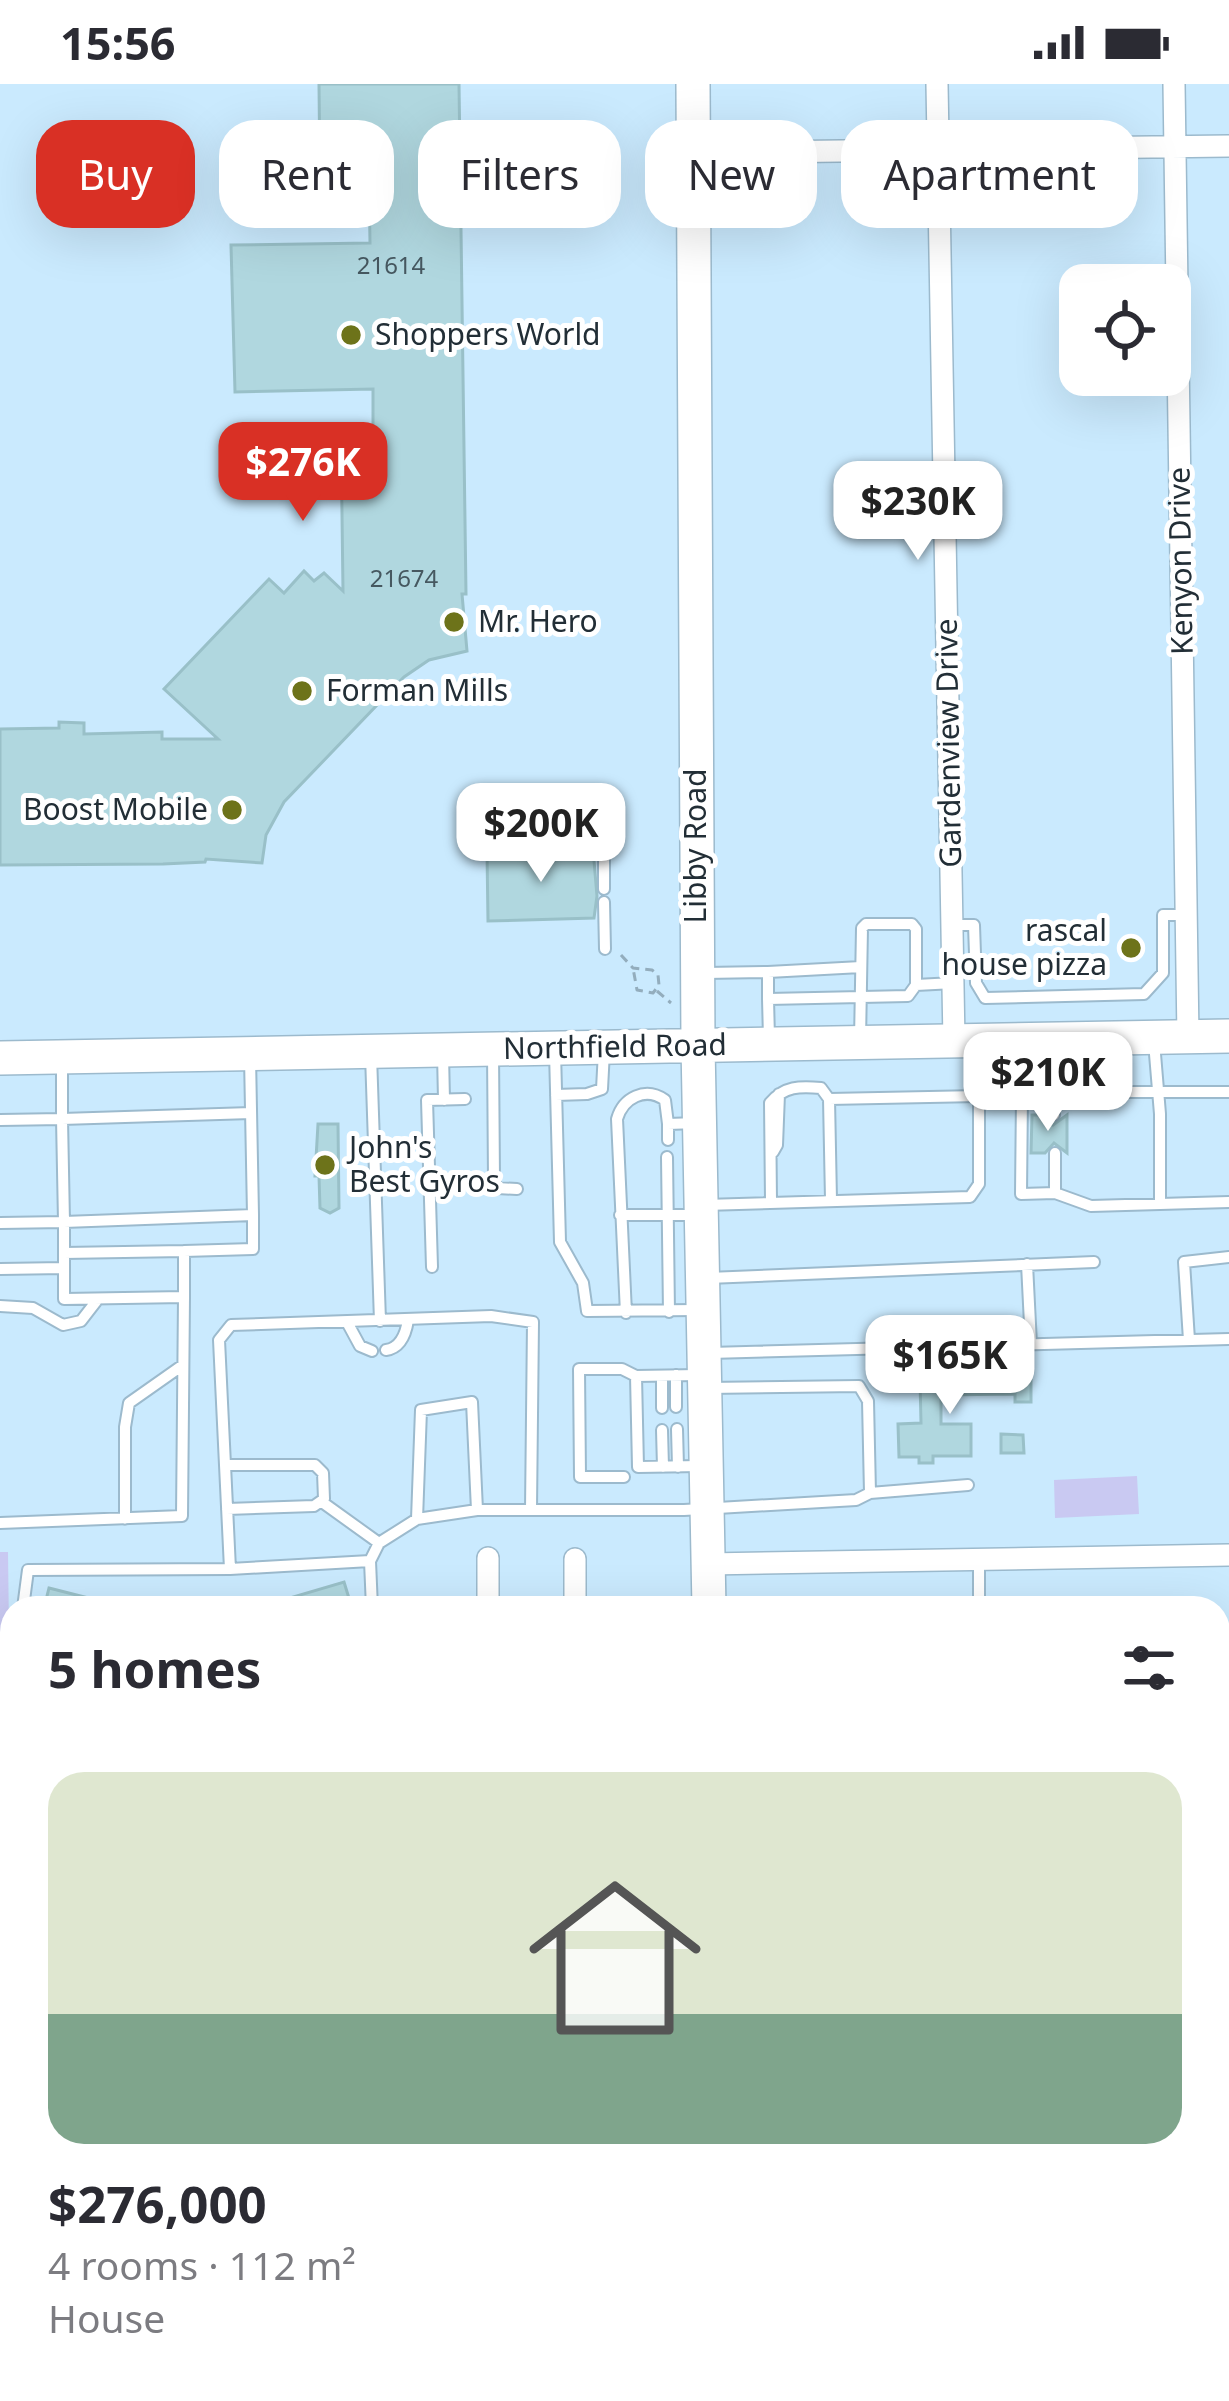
<!DOCTYPE html>
<meta charset="utf-8">
<style>
body{margin:0;font-family:"Noto Sans",sans-serif;background:#f2f2f3;color:#2b2b33;height:100vh;display:flex;flex-direction:column;font-size:45px;white-space:nowrap}
*{box-sizing:border-box;margin:0}
p{font-size:39px;color:#7c7c81}
.icon{flex:none;width:66px;height:66px;fill:none;stroke:currentColor;stroke-width:2;stroke-linecap:round;stroke-linejoin:round}
.map{position:relative;flex:1;overflow:hidden}
.drawer{position:absolute;left:0px;top:1512px;width:1230px;height:807px;display:flex;flex-direction:column;background:#fff;border-radius:36px 36px 0 0;box-shadow:0 12px 48px #0002}
.drawer>*{flex:none}
.top-card{position:absolute;left:36px;top:36px;width:1158px;height:108px;display:flex;gap:24px}
.tools{position:absolute;left:1059px;top:180px;display:grid;gap:24px}
.tools a{display:grid;place-items:center;width:132px;height:132px;border-radius:24px;background:#fff;box-shadow:0 12px 48px #0002;font-size:60px}
.price{position:absolute;translate:-50% -102px;padding:0 27px;border-radius:24px;background:#fff;color:#222;font-size:39px;line-height:78px;filter:drop-shadow(0 3px 6px #0008)}
.price::after{content:'';position:absolute;left:50%;top:72px;width:36px;height:27px;margin-left:-18px;background:inherit;clip-path:polygon(0 0,100% 0,50% 100%)}
.price.on{background:#d93025;color:#fff}
ul{padding:0;list-style:none}
li{display:grid;align-content:center;gap:24px;height:636px;padding:0 48px}
li span{display:grid;place-items:center;height:372px;border-radius:36px;color:#555}
li>.icon{margin-inline-start:auto}
span .icon{width:216px;height:216px;fill:#fffc;stroke-width:1}
li b{font-size:51px}
h2{display:flex;justify-content:space-between;align-items:center;height:144px;padding:0 48px;font-size:51px}
.pill{padding:0 42px;border-radius:36px;background:#fff;box-shadow:0 12px 48px #0002;font-size:42px;line-height:108px}
.pill.on{background:#d93025;color:#fff}
.status{display:flex;justify-content:space-between;align-items:center;height:84px;padding:0 60px;background:#fff;direction:ltr}
.status svg{height:33px;fill:currentColor}
.map>svg:first-child{display:block}
.green{fill:#c9c9f2}
.lines{fill:none;stroke-linecap:round;stroke-linejoin:round}
.stream{stroke:#94cac3;stroke-width:6}
.building{fill:#b0d7df;stroke:#99c0c8;stroke-width:3}
.service-casing{stroke:#9cbacd;stroke-width:14}
.minor-casing{stroke:#9cbacd;stroke-width:24}
.primary-casing{stroke:#9cbacd;stroke-width:36}
.path{stroke:#93adbd;stroke-width:3;stroke-dasharray:9 6;stroke-linecap:butt}
.service{stroke:#fff;stroke-width:10}
.minor{stroke:#fff;stroke-width:21}
.primary{stroke:#fff;stroke-width:33}
.poi-dot{fill:#6d731a;stroke:#fff;stroke-width:4.5}
.labels{text-anchor:middle;stroke-width:10;stroke-linejoin:round;paint-order:stroke}
.number-label{font-size:24px;fill:#465860}
.poi-label{font-size:30px;fill:#222e36;stroke:#fff;text-anchor:start}
.street-label{font-size:30px;fill:#222e36;stroke:#fff}
</style>
<div class="status"><b>15:56</b><svg viewBox="0 0 49 12"><path d="M0 12V9h3v3zM5 12V6h3v6zM10 12V3h3v9zM15 12V0h3v12zM26 1h20v11H26zM47 4h2v5h-2z"/></svg></div>
<div class="map">
<svg width="1229" height="2317" viewBox="0 0 1229 2317">
<rect width="100%" height="100%" fill="#caeafe"/>
<path class="green" d="M1137 1392 1139 1430 1055 1434 1054 1396Z
M0 1468H8L12 1782H0Z
M1218 2042H1229V2317H914L913 2307H1218Z"/>
<g class="lines">
<path class="stream" d="M1218 2176 1229 2167
M1147 2317 1161 2307"/>
</g>
<path class="building" d="M319 0H459L466 510H462L467 567 429 576 404 593 284 718 266 751 262 779 206 775 205 778 163 780 0 781V645L59 644V638L84 639V650L162 648V655H218L164 605 269 495 284 509 304 487 314 497 324 489 343 507 341 353 373 352V305L235 308 231 161 370 159 369 94 320 95Z
M593 765 597 812 594 834 488 837 487 767Z
M1032 1031H1044L1053 1041 1067 1031V1069L1054 1059 1045 1069H1031Z
M318 1040H338L339 1124 330 1129 320 1124 319 1092H315Z
M1031 1295V1318H1015V1310L941 1311V1340H971V1372H933V1379H919V1373H899L898 1340 921 1339 920 1296Z
M1001 1350 1023 1351 1024 1369H1001Z
M344 1498 352 1524H269V1520Z
M49 1504 108 1519V1524H44Z"/>
<g class="lines">
<defs>
<path id="service" d="M604 755V805
M604 818 605 865
M953 841H974L976 899 985 914 1144 910 1163 889V831H1185
M861 883 768 888V915L908 912 916 901 954 899
M705 889 768 888
M768 915 769 954
M860 956 862 844 866 840H912L916 845V901
M1154 958 1160 1030V1120
M493 968 494 1096 497 1104 517 1105
M555 968 560 1158 583 1199 587 1227 698 1226
M443 970 444 1016
M371 971 380 1237
M250 973 253 1131 64 1138 62 1035 251 1029
M1107 1008H1229
M556 1011 587 1010 602 1005 604 967
M829 1015 831 1116
M1054 1031 1053 1010 1034 993 1022 1010 1021 1110 1055 1109V1069
M0 1036 62 1035V976
M668 1056V1040L697 1039
M773 1068 777 1061 779 1010
M667 1073 669 1228
M1055 1109 1091 1122 1229 1118
M771 1117 770 1019C784 1002 800 1002 821 1004L829 1015 979 1012 977 962
M705 1121 970 1113 979 1100V1012
M620 1131H699
M0 1139 64 1138V1215L184 1213 182 1432 0 1439
M64 1169 184 1167
M1027 1180 1031 1260
M432 1183 427 1016 465 1015
M0 1185 64 1184
M708 1194 1094 1178
M184 1213V1167L253 1165V1131
M0 1222 33 1224 63 1241 81 1237 98 1215
M626 1229 617 1035C623 1014 645 1002 665 1016L668 1040
M347 1238 360 1262 372 1267
M1189 1256 1184 1178 1229 1173
M386 1266C401 1264 406 1249 408 1236
M710 1269 1229 1255
M676 1291V1323
M698 1291 636 1292 638 1383 700 1382
M662 1292V1324
M677 1345 678 1383
M662 1346 663 1383
M225 1381H315L323 1389 324 1415 314 1422 227 1425
M624 1393H580L579 1285H622L636 1292
M870 1409 968 1401
M322 1418 379 1459
M125 1435V1343L129 1319 183 1281
M417 1435 421 1326 472 1318 477 1426
M370 1477 379 1459 417 1435 477 1426H684L856 1416 870 1409 868 1317 859 1302 707 1304
M979 1477V1524
M230 1485 219 1256 231 1241 491 1232 533 1238 531 1425
M23 1524 28 1486 230 1485 370 1477 372 1524
M1218 1739H1229
M1218 1870H1229"/>
<path id="minor" d="M937 0 954 958
M1174 0 1188 954
M695 69 1229 62
M488 1474V1524
M575 1475V1524
M708 1480 1229 1471
M1218 1624H1229
M0 1939H12"/>
<path id="primary" d="M693 0 698 962 709 1524
M0 974 1229 952
M719 2307V2317"/>
</defs>
<use href="#service" class="service-casing"/>
<use href="#minor" class="minor-casing"/>
<use href="#primary" class="primary-casing"/>
<path class="path" d="M621 871 633 884 652 886 658 891 659 901 653 909 637 906 633 884
M657 907 671 919"/>
<use href="#service" class="service"/>
<use href="#minor" class="minor"/>
<use href="#primary" class="primary"/>
</g>
<g class="poi-dot">
<circle cx="351" cy="251" r="12"/>
<circle cx="454" cy="538" r="12"/>
<circle cx="302" cy="607" r="12"/>
<circle cx="232" cy="726" r="12"/>
<circle cx="1131" cy="864" r="12"/>
<circle cx="325" cy="1081" r="12"/>
</g>
<g class="labels">
<g class="number-label">
<text x="391" y="190">21614</text>
<text x="404" y="503">21674</text>
</g>
<g class="poi-label">
<text x="375" y="261">Shoppers World</text>
<text x="478" y="548">Mr. Hero</text>
<text x="326" y="617">Forman Mills</text>
<text x="208" y="736" text-anchor="end">Boost Mobile</text>
<text x="1107" y="857" text-anchor="end">rascal<tspan x="1107" dy="34">house pizza</tspan></text>
<text x="349" y="1074">John's<tspan x="349" dy="34">Best Gyros</tspan></text>
</g>
<g class="street-label">
<text transform="translate(1181 477) rotate(-91)" y="10">Kenyon Drive</text>
<text transform="translate(949 659) rotate(-91)" y="10">Gardenview Drive</text>
<text transform="translate(696 762) rotate(-90)" y="10">Libby Road</text>
<text transform="translate(615 963) rotate(-1)" y="10">Northfield Road</text>
</g>
</g>
</svg>
<div class="tools">
<a><svg class="icon" aria-label="locate" viewBox="0 0 24 24"><circle cx="12" cy="12" r="6"/><path d="M12 2v4M12 18v4M2 12h4M18 12h4"/></svg></a>
</div>
<b class="price on" style="left:303px;top:440px">$276K</b>
<b class="price" style="left:918px;top:479px">$230K</b>
<b class="price" style="left:541px;top:801px">$200K</b>
<b class="price" style="left:1048px;top:1050px">$210K</b>
<b class="price" style="left:950px;top:1333px">$165K</b>
<div class="top-card">
<a class="pill on">Buy</a>
<a class="pill">Rent</a>
<a class="pill">Filters</a>
<a class="pill">New</a>
<a class="pill">Apartment</a>
</div>
<section class="drawer">
<h2>5 homes<svg class="icon" aria-label="filters" viewBox="0 0 24 24"><path d="M4 7h16M4 17h16"/><circle cx="9" cy="7" r="2"/><circle cx="15" cy="17" r="2"/></svg></h2>
<ul>
<li><span style="background:linear-gradient(#dfe7d0 65%,#7fa58c 0)"><svg class="icon" aria-label="home" viewBox="0 0 24 24"><path d="M3 11l9-7 9 7M6 9v11h12V9"/></svg></span><div><b>$276,000</b><p>4 rooms · 112 m²</p><p>House</p></div></li>
</ul>
</section>
</div>
